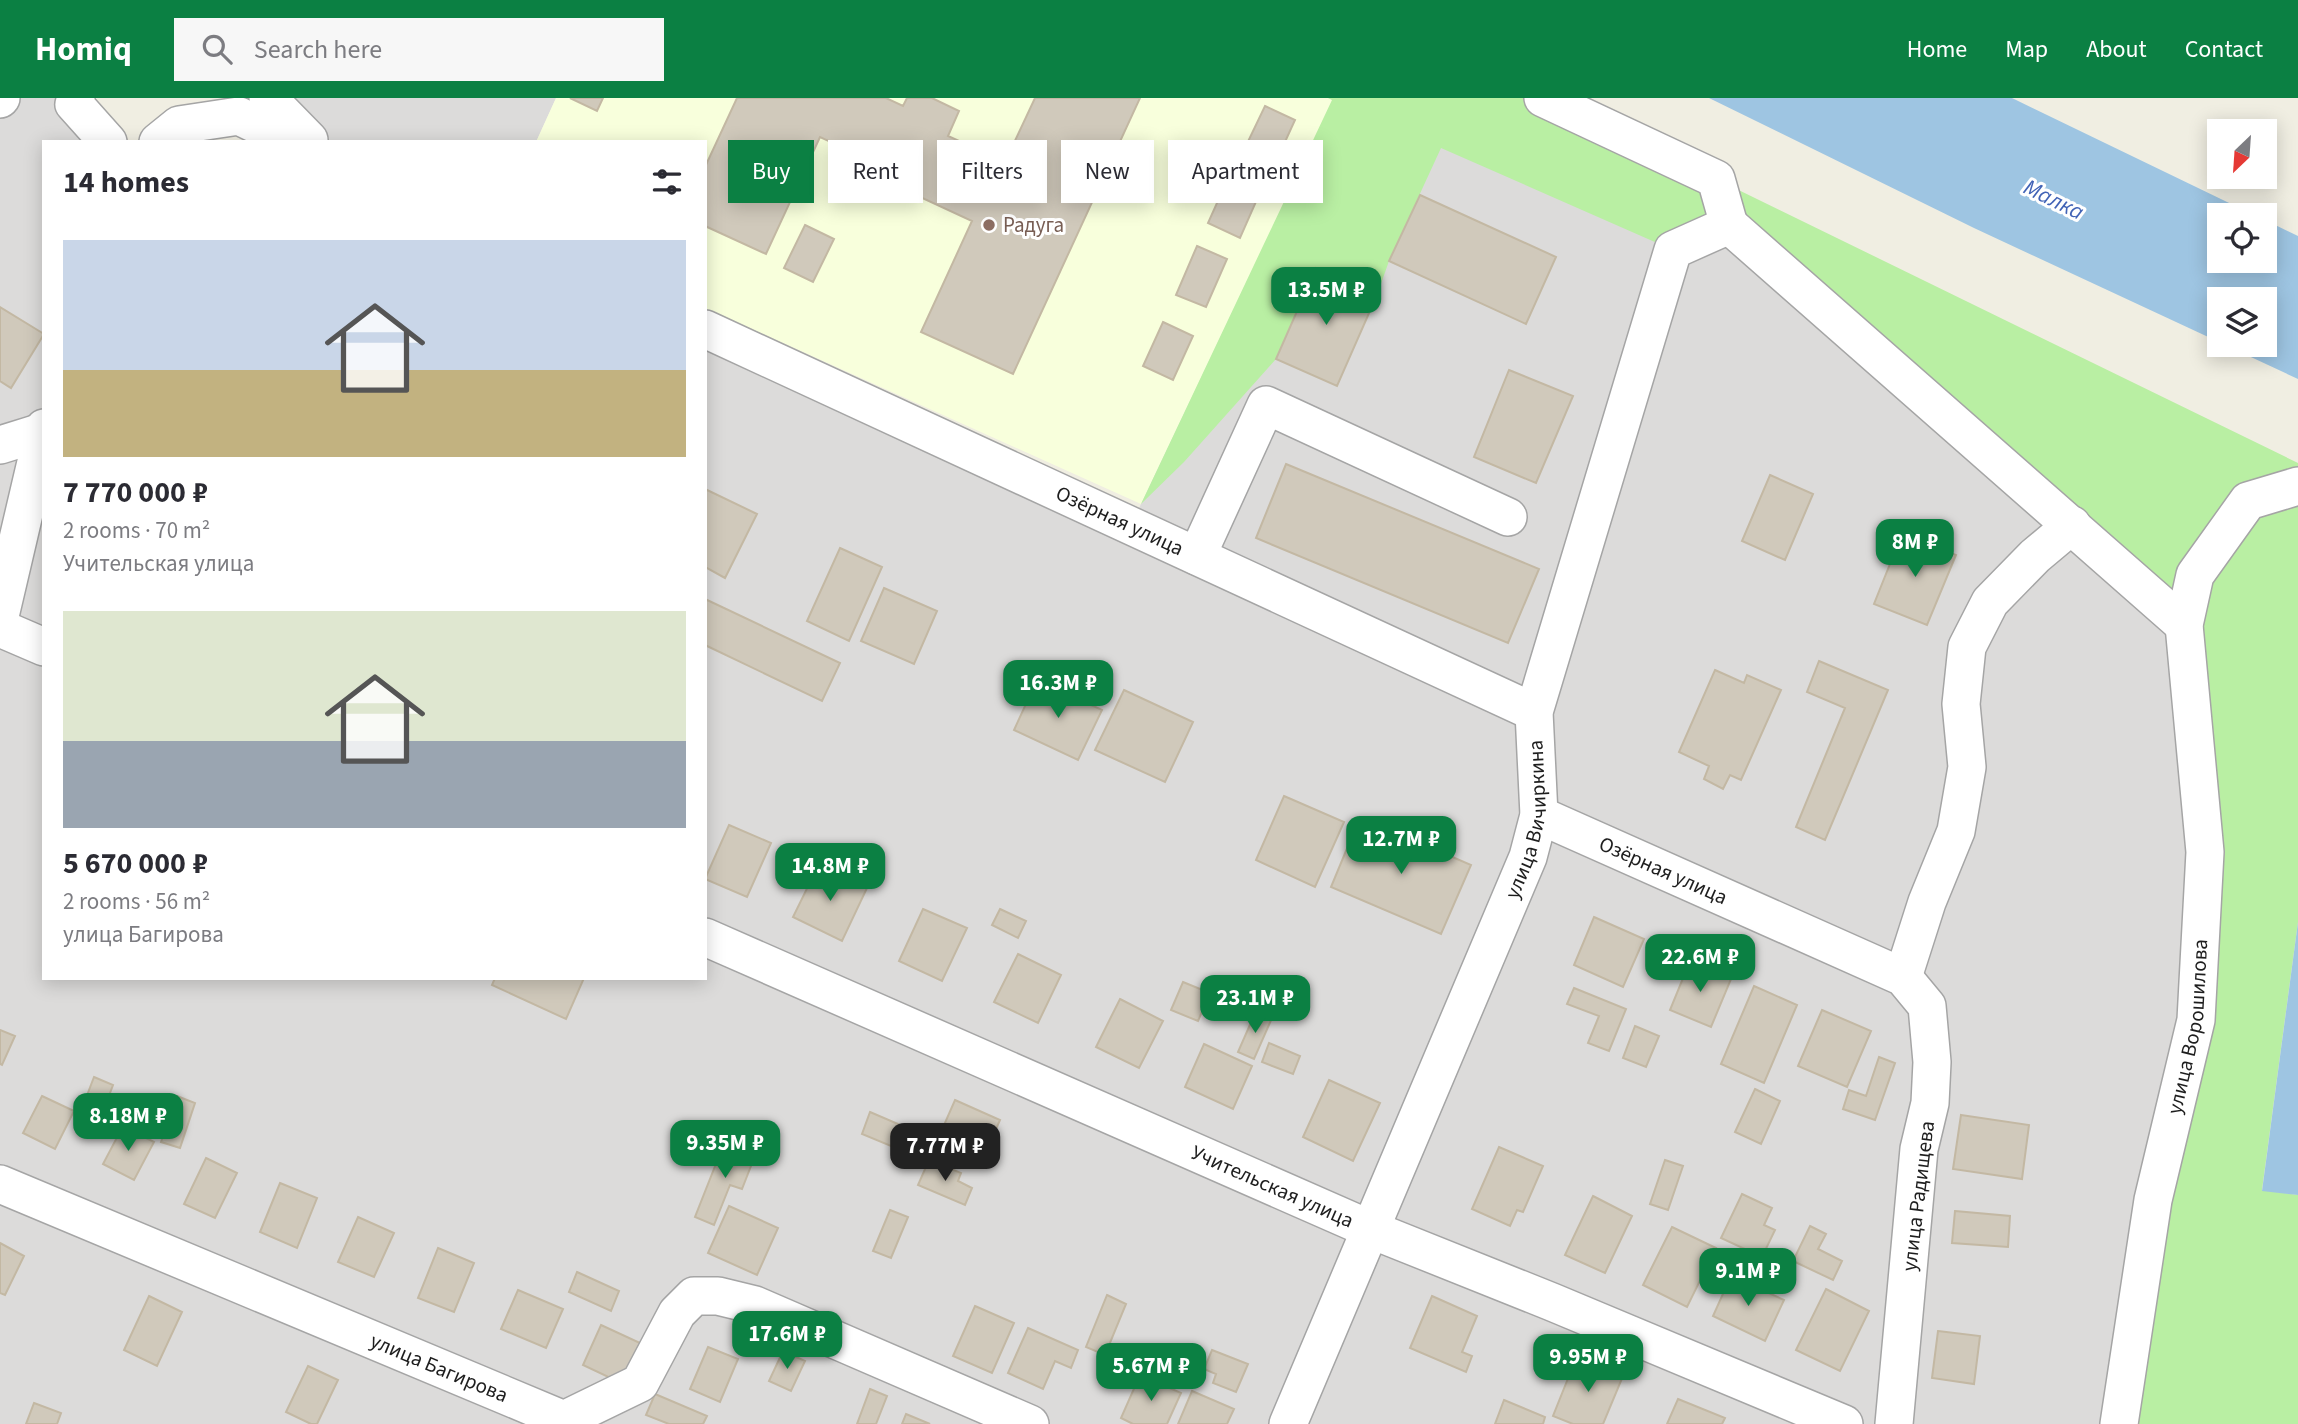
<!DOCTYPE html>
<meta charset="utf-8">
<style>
body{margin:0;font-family:"Source Sans 3",sans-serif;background:#f7f7f7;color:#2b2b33;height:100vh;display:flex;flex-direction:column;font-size:26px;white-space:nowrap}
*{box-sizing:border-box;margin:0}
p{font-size:23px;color:#7c7c81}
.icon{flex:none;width:38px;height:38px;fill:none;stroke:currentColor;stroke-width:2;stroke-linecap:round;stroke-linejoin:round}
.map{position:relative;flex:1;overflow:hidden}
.drawer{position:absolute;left:42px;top:42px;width:665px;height:840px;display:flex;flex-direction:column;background:#fff;border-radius:0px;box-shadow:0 4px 18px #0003}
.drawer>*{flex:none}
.hud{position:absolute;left:728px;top:42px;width:665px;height:63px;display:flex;gap:14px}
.needle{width:46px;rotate:205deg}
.tools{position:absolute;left:2207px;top:21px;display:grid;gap:14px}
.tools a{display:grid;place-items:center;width:70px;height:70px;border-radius:0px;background:#fff;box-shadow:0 4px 18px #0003;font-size:35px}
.price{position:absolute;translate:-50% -60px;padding:0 16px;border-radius:14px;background:#0b8043;color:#fff;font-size:23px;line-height:46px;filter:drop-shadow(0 2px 4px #0008)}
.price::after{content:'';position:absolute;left:50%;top:42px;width:21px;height:16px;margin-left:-10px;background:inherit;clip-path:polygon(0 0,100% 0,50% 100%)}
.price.selected{background:#222;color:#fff}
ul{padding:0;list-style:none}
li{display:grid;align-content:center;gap:14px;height:371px;padding:0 21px}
li span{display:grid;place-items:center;height:217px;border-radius:0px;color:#555}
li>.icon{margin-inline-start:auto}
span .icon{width:126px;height:126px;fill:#fffc;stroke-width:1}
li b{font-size:30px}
h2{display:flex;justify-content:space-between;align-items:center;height:84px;padding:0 21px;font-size:30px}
.pill{padding:0 24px;border-radius:0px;background:#fff;box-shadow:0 4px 18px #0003;font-size:24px;line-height:63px}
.pill.selected{background:#0b8043;color:#fff}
header{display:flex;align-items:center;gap:42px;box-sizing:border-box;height:98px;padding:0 35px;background:#0b8043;color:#fff}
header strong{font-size:33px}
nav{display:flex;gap:38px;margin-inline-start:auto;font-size:24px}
.search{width:490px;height:63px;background:#f7f7f7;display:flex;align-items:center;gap:18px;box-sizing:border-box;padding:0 24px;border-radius:0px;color:#7c7c81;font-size:26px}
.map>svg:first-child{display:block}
.residential{fill:#dcdbda}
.education{fill:#f8ffdc}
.grass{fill:#b9efa3}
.water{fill:#9ec5e2}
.building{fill:#d0c9bb;stroke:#c3b8a3;stroke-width:2}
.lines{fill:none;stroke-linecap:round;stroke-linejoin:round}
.minor-casing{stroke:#a5a5a5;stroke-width:40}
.minor{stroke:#fff;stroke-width:37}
.education-dot{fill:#8d6e63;stroke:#fff;stroke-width:2.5}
.labels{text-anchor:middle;stroke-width:6;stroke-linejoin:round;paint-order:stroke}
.education-label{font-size:21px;fill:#785e54;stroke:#fff;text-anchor:start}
.street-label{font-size:21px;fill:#1e1e1e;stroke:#fff}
.water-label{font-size:23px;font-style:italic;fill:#4163b6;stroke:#fff}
</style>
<header>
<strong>Homiq</strong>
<div class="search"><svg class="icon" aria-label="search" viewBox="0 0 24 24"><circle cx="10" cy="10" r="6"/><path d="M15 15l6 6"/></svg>Search here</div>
<nav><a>Home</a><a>Map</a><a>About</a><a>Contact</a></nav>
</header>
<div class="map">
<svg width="2298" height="1326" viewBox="0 0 2298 1326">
<rect width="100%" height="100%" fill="#f0eee2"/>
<path class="residential" d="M0 0H70L108 44H44V880H705V231L1131 427 1333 2 1729 127 2184 527 2205 754 2121 1326H0Z
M268 0H556L536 44H310Z"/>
<path class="education" d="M556 0H1328L1333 2 1141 406 705 210V44H536Z"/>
<path class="grass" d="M1328 0H1543L1716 81 2298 365V824L2262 1092 2298 1097V1326H2119L2196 922 2184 527 1729 127 1673 152 1441 50 1389 163 1377 197 1316 171 1276 261 1184 364 1141 406 1332 2Z"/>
<path class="water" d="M1709 0H2012L2254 117H2219V163H2264L2265 122 2298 138V281L2225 247H2264V201H2219V244L1974 130Z
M2298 824V1097L2262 1093Z"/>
<path class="building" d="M570 0H603L597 13Z
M737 0H886L903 8 907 0H932L959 13 948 38 1005 64 1035 0H1140L1013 276 921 234 972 123 877 79 882 67 820 39 766 156 705 128V69Z
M1265 8 1295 22 1274 68 1243 54Z
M1230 76 1262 90 1240 140 1208 125Z
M1420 97 1556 159 1526 226 1389 163Z
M805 127 834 141 813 184 784 170Z
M1197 148 1227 161 1206 209 1176 197Z
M1316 170 1377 197 1337 288 1276 261Z
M0 209 44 236 11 290 0 283Z
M1163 224 1193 238 1173 282 1143 268Z
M1509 272 1573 298 1536 385 1474 359Z
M1286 366 1539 471 1508 545 1256 440Z
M1770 377 1813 396 1785 462 1742 443Z
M705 391 757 416 725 480 705 469Z
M1902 436 1956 457 1927 527 1874 506Z
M840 450 882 469 849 543 807 523Z
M884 490 937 513 914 566 861 543Z
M705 501 840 565 822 603 705 547Z
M1819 563 1888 592 1825 742 1796 729 1845 610 1807 594Z
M1715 572 1744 585 1747 577 1781 592 1741 682 1730 677 1723 691 1704 681 1709 668 1679 654Z
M1037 582 1102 612 1078 662 1014 632Z
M1124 592 1193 624 1165 684 1095 652Z
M1284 698 1344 724 1315 789 1256 762Z
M1360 719 1471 767 1441 836 1331 789Z
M729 727 771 745 747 799 705 781Z
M819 766 867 790 842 843 793 819Z
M923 811 967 830 942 883 899 863Z
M1000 811 1026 823 1018 840 992 827Z
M1594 819 1644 841 1623 889 1574 867Z
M1018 856 1061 877 1038 925 994 904Z
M1690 863 1731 881 1711 929 1670 912Z
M495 880H584L566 921 492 887Z
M1183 884 1210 895 1198 923 1171 912Z
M1754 888 1797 907 1764 985 1721 966Z
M1574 890 1626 911 1609 953 1588 945 1599 918 1567 906Z
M1120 901 1163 923 1139 970 1096 949Z
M1822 912 1871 933 1847 989 1798 968Z
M1256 913 1272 920 1254 961 1238 954Z
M1635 928 1659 938 1646 969 1623 960Z
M0 932 15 938 2 967 0 966Z
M1269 945 1300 958 1293 976 1262 964Z
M1204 946 1252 968 1233 1011 1185 989Z
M1879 959 1895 965 1875 1022 1843 1011 1849 992 1866 998Z
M94 979 113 987 97 1029 78 1021Z
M1329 982 1380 1005 1353 1063 1303 1039Z
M1755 991 1780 1003 1761 1046 1735 1034Z
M42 998 74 1013 55 1051 23 1035Z
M177 998 195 1005 180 1050 161 1044Z
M955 1002 1000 1022 982 1063 937 1043Z
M870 1014 912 1032 903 1053 862 1036Z
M1961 1017 2029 1027 2022 1081 1953 1071Z
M123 1028 154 1044 134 1082 103 1066Z
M725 1043 756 1055 742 1091 730 1087 714 1127 695 1119Z
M1499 1049 1543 1068 1523 1114 1517 1112 1510 1128 1472 1111Z
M206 1060 237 1075 215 1120 184 1106Z
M929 1062 961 1075 958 1083 972 1090 965 1107 918 1087Z
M1665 1062 1683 1068 1668 1112 1650 1106Z
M280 1085 317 1100 297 1150 260 1134Z
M1742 1096 1772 1110 1764 1127 1775 1132 1762 1159 1721 1140Z
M1593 1098 1632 1118 1605 1175 1565 1157Z
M729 1108 778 1130 757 1177 708 1155Z
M890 1112 908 1119 891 1160 873 1153Z
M1955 1113 2010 1118 2008 1149 1952 1145Z
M358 1119 394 1135 374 1179 338 1164Z
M1810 1128 1826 1136 1818 1151 1842 1163 1833 1182 1793 1163Z
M1672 1129 1716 1150 1687 1209 1643 1187Z
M0 1145 24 1158 5 1197 0 1195Z
M438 1150 474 1165 454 1214 418 1200Z
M577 1174 619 1193 611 1213 569 1194Z
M1731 1178 1784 1202 1765 1243 1713 1218Z
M1826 1191 1869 1213 1840 1273 1796 1252Z
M518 1192 563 1211 546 1250 501 1231Z
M1107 1197 1126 1206 1105 1257 1086 1249Z
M149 1198 182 1214 157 1268 124 1252Z
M1432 1198 1477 1218 1462 1254 1472 1258 1466 1274 1410 1250Z
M975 1208 1014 1225 992 1275 953 1258Z
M601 1227 640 1245 621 1285 583 1267Z
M1028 1230 1078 1252 1071 1270 1055 1263 1043 1291 1008 1275Z
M1938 1233 1980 1238 1974 1286 1932 1280Z
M708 1249 738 1261 720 1304 690 1291Z
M1212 1252 1248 1266 1236 1294 1213 1285 1216 1276 1204 1271Z
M783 1253 805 1263 791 1293 769 1283Z
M1577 1258 1623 1278 1603 1326H1573L1553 1318Z
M308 1268 338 1282 317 1326H311L286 1314Z
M1140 1277 1181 1295 1167 1326H1133L1121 1320Z
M870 1291 887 1298 876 1326H857Z
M1192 1293 1234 1311 1227 1326H1178Z
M655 1296 707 1318 703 1326H669L646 1317Z
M1678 1301 1725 1320 1722 1326H1667Z
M1504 1302 1545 1319 1543 1326H1495Z
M34 1305 61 1315 57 1326H26Z
M906 1316 930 1326H902Z"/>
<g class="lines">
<defs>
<g id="minor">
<path d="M76 0 74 6 108 44"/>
<path d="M268 0 309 42"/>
<path d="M1543 0 1716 81 1729 127"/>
<path d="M0 1 1 0"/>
<path d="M158 44 179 27 239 18 293 44"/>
<path d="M1729 127 2184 527"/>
<path id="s1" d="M705 231 1534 614"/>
<path d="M0 347 42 334"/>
<path d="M1197 458 1266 307 1508 419"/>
<path d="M0 518 44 330"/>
<path d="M0 530 44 549"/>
<path id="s2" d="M1539 717 1903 879 1927 908 1932 964 1930 1005 1919 1051 1894 1326"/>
<path id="s3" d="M705 839 1372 1132 1552 1204 1844 1326"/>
<path d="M1903 879 1927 804 1956 733 1967 669 1961 606 1967 549 1990 504 2035 458 2072 427"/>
<path id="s4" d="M0 1086 564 1322 640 1285 677 1215 694 1198H718L755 1207 1030 1326"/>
<path id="s5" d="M1288 1326 1528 759 1539 717 1534 614 1673 152 1729 127"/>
<path id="s6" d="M2119 1326 2153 1102 2196 922 2205 754 2184 527 2195 477 2248 403 2298 388"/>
</g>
</defs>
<use href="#minor" class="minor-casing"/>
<use href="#minor" class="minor"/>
</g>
<circle class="education-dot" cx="989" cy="127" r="7"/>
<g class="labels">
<g class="education-label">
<text x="1003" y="134">Радуга</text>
</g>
<g class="street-label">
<text dy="7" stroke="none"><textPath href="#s1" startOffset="457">Озёрная улица</textPath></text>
<text dy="7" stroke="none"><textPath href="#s5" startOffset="653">улица Вичиркина</textPath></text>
<text dy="7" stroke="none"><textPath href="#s2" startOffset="136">Озёрная улица</textPath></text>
<text dy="7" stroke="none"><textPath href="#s6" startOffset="404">улица Ворошилова</textPath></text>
<text dy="7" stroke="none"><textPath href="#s3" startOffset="620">Учительская улица</textPath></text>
<text transform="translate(1918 1098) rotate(-83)" y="7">улица Радищева</text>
<text dy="7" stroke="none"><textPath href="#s4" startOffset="476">улица Багирова</textPath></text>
</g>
<g class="water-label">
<text transform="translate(2054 101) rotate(26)" y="8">Малка</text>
</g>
</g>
</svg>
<div class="tools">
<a><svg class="needle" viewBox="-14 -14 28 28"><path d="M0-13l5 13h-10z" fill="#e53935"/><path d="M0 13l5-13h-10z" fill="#7c7c81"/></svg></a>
<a><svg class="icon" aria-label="locate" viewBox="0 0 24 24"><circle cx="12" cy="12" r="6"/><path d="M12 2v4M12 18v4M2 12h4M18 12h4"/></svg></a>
<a><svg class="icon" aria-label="layers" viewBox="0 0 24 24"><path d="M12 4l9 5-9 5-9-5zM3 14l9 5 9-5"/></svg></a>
</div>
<b class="price" style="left:1326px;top:229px">13.5M ₽</b>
<b class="price" style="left:1915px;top:481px">8M ₽</b>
<b class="price" style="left:1058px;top:622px">16.3M ₽</b>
<b class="price" style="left:1401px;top:778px">12.7M ₽</b>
<b class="price" style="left:830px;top:805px">14.8M ₽</b>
<b class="price" style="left:1700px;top:896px">22.6M ₽</b>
<b class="price" style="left:1255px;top:937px">23.1M ₽</b>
<b class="price" style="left:128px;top:1055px">8.18M ₽</b>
<b class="price" style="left:725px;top:1082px">9.35M ₽</b>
<b class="price selected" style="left:945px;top:1085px">7.77M ₽</b>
<b class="price" style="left:1748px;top:1210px">9.1M ₽</b>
<b class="price" style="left:787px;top:1273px">17.6M ₽</b>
<b class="price" style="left:1588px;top:1296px">9.95M ₽</b>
<b class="price" style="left:1151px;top:1305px">5.67M ₽</b>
<div class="hud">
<a class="pill selected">Buy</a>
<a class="pill">Rent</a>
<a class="pill">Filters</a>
<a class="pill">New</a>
<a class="pill">Apartment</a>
</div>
<section class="drawer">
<h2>14 homes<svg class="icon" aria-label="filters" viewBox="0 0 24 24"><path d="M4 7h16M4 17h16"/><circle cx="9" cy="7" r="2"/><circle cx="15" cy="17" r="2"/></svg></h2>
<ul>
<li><span style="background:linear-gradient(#c9d6e8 60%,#c2b280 0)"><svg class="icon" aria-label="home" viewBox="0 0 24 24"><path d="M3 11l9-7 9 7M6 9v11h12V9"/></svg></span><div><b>7 770 000 ₽</b><p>2 rooms · 70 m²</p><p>Учительская улица</p></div></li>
<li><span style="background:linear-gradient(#dfe7d0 60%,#9aa5b1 0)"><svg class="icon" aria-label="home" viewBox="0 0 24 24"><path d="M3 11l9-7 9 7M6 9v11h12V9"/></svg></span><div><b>5 670 000 ₽</b><p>2 rooms · 56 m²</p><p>улица Багирова</p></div></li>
</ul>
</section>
</div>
